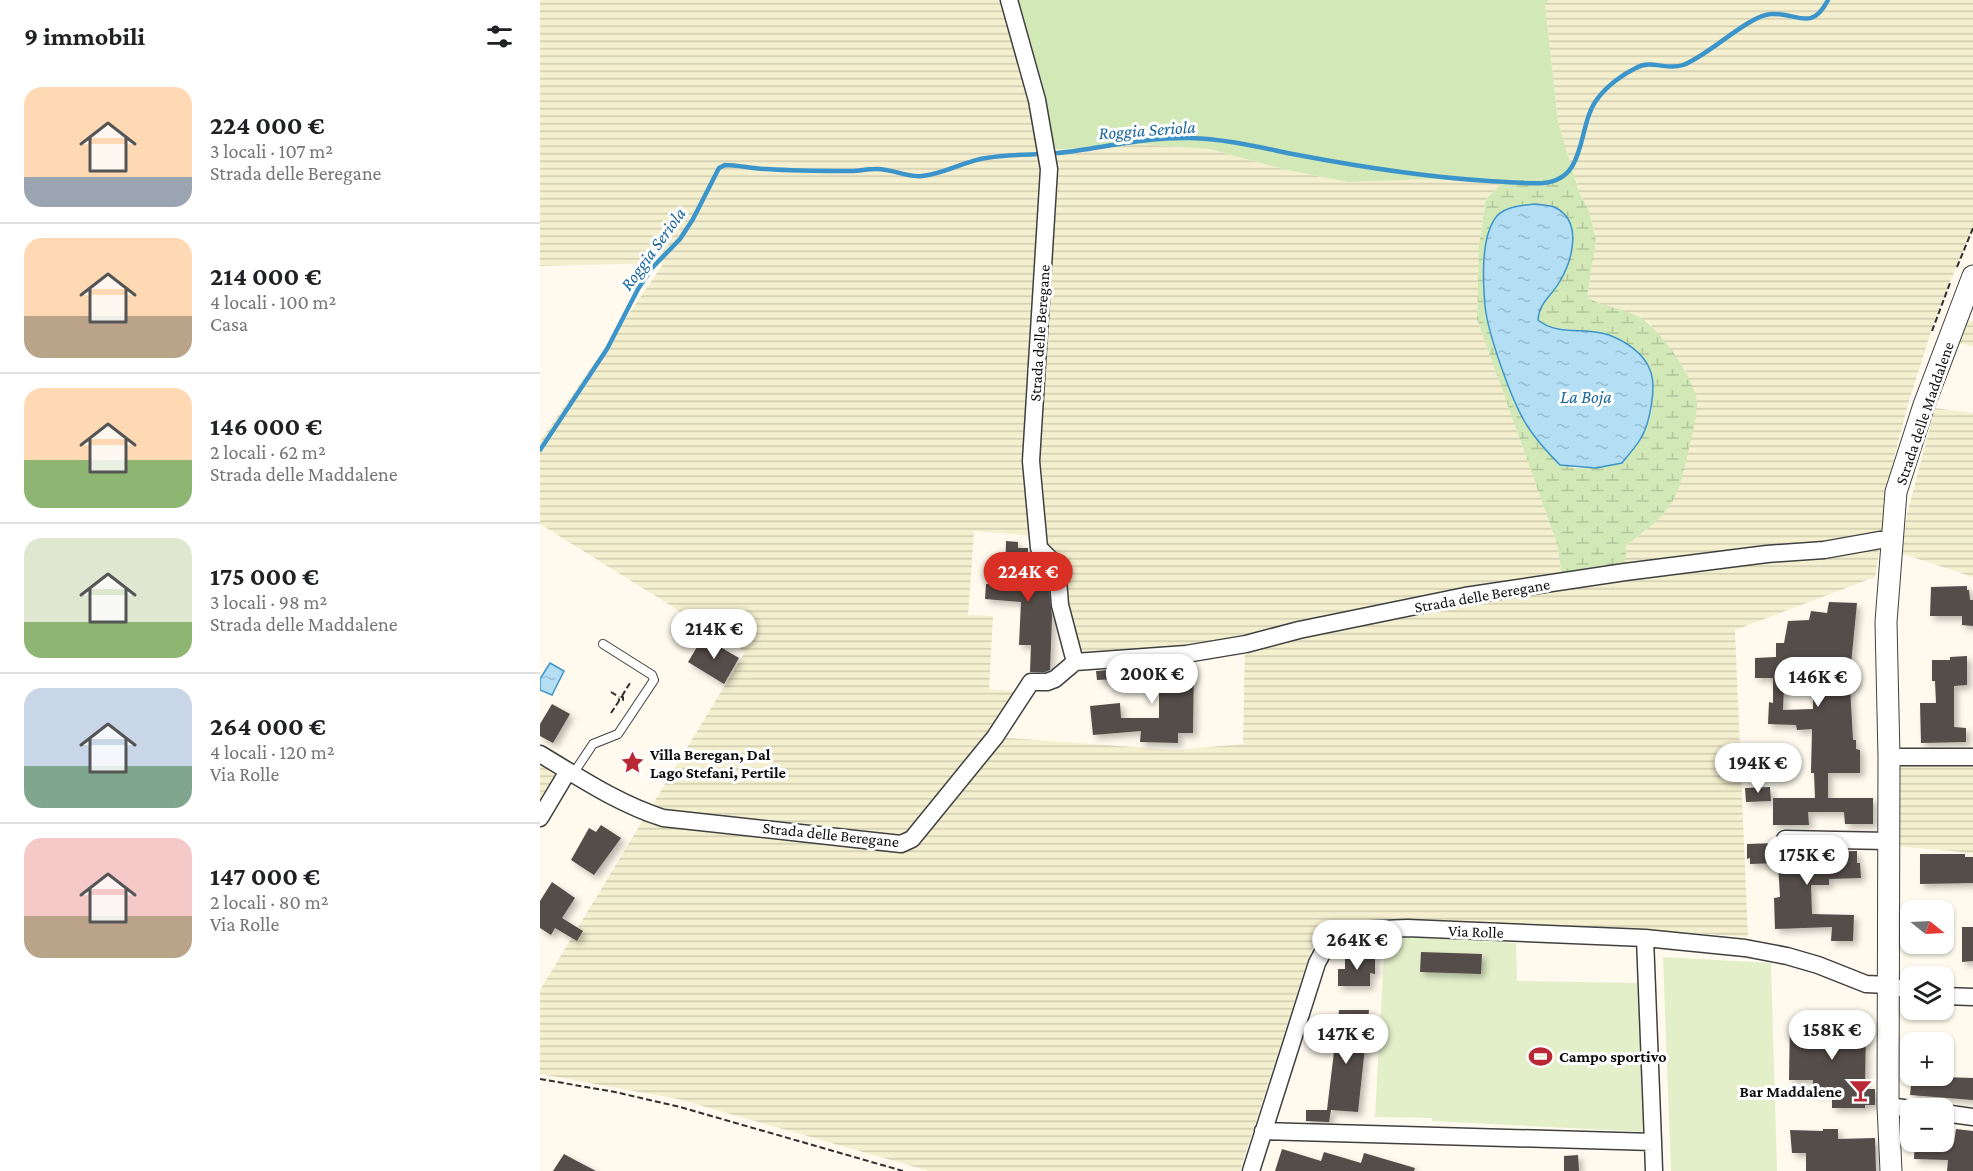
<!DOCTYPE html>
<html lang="it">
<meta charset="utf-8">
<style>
body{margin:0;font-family:"Crimson Pro",serif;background:#f6f6f6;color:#202124;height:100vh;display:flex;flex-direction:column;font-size:22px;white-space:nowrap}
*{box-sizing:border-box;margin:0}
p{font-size:20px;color:#757577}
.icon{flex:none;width:33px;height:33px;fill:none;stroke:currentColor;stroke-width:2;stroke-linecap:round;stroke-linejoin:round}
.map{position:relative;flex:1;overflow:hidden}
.details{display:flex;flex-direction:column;background:#fff;width:540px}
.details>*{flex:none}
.needle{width:39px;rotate:108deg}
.tools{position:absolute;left:1360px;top:900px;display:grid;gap:12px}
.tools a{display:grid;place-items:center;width:54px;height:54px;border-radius:12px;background:#fff;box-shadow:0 2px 4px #0004;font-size:30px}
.price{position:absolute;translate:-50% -51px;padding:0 14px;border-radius:21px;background:#fff;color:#222;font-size:20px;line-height:39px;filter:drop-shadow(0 2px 3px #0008)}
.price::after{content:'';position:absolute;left:50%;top:36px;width:18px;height:14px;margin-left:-9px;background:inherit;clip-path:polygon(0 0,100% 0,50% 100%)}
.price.active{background:#d93025;color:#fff}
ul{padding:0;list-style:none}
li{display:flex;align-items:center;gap:18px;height:150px;padding:0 24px}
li+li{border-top:2px solid #e0e0e0}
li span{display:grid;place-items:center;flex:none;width:168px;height:120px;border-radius:18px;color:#555}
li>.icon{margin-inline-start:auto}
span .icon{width:72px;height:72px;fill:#fffc;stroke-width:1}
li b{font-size:26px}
h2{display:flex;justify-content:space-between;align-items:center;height:72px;padding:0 24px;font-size:26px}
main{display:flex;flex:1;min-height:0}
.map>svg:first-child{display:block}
.farmland{fill:url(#farmland-rules);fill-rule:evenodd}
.grass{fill:#d2e8b7}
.wetland{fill:url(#wetland-marsh);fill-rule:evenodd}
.pitch{fill:#e3efc9}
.water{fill:url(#water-ripples);stroke:#3c95ca;stroke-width:1.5}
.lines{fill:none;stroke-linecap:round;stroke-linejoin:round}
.stream{stroke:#3c95ca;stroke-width:4.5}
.building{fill:#554d49;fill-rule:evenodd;filter:url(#shadow)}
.service-casing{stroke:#404040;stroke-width:10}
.minor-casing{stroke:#404040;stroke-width:19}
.tertiary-casing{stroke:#404040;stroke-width:23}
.path{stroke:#2f2f2f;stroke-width:2;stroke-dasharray:6 3;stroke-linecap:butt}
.service{stroke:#fff;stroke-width:8}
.minor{stroke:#fff;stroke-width:16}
.tertiary{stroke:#fff;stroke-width:21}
.labels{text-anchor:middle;stroke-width:6;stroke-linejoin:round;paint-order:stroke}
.street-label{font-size:16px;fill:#0d0d0d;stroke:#fff}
.poi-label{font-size:16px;font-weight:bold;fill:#0d0d0d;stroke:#fff;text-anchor:start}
.water-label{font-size:18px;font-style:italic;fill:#19669b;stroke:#fff}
</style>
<main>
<section class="details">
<h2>9 immobili<svg class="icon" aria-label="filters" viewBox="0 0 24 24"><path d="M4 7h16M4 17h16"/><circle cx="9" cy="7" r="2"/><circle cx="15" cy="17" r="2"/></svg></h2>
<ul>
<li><span style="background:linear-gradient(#ffd9b3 75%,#9aa5b1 0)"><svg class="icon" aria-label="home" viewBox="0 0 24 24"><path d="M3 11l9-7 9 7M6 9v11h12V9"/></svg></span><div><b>224 000 €</b><p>3 locali · 107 m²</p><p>Strada delle Beregane</p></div></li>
<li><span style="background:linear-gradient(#ffd9b3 65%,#b9a48a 0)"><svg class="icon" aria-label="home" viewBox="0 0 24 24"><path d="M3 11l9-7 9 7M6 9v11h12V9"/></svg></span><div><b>214 000 €</b><p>4 locali · 100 m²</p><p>Casa</p></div></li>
<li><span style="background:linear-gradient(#ffd9b3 60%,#8fb573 0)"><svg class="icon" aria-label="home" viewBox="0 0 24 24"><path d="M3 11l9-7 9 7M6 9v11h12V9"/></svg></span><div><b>146 000 €</b><p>2 locali · 62 m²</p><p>Strada delle Maddalene</p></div></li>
<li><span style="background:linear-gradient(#dfe7d0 70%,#8fb573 0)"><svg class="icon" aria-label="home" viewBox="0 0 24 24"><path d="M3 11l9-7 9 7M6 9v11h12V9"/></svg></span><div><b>175 000 €</b><p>3 locali · 98 m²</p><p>Strada delle Maddalene</p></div></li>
<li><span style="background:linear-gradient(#c9d6e8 65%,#7fa58c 0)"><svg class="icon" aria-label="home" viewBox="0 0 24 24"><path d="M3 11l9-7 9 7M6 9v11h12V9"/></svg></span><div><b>264 000 €</b><p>4 locali · 120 m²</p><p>Via Rolle</p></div></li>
<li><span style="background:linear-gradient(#f6c9c9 65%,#b9a48a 0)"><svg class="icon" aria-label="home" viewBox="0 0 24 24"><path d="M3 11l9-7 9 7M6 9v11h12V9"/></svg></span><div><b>147 000 €</b><p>2 locali · 80 m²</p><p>Via Rolle</p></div></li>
</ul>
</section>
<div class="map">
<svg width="1433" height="1171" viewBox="0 0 1433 1171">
<defs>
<pattern id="farmland-rules" width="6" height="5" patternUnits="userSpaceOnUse" patternTransform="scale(1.5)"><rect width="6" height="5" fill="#f4efce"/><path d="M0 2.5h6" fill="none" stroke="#d0ccb0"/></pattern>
<pattern id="wetland-marsh" width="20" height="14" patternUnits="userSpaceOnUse" patternTransform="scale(1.5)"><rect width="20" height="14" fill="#d2e8b7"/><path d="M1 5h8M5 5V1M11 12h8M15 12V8" fill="none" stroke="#b3c69c"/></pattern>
<pattern id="water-ripples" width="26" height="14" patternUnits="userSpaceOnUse" patternTransform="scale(1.5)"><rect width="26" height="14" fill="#b3def4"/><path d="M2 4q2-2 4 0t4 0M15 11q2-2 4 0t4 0" fill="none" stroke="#99bdd0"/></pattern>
<filter id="shadow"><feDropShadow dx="4" dy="4" stdDeviation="3" flood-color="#0004"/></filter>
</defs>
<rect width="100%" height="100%" fill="#fffaed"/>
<path class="farmland" d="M0 0H469L506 150 601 144 669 149 743 169 808 182 889 179 962 183 946 199 939 245 937 319 1017 544 1023 580 1086 546 1107 530 1146 371 1127 344 1109 323 1093 314 1058 304 1047 297 1056 240 1049 211 1039 192 1018 122 1005 4 1009 0H1433V228L1397 313 1369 401 1351 470 1335 577 1195 630 1208 937 1099 929 855 919 799 922 784 928 771 950 700 1171H389L138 1099 0 1074V990L205 652 0 524V441L124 263 0 266ZM434 531 497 536 520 605 535 662 705 644 703 744 635 750 455 737 485 692 449 689 453 616 428 615Z
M1426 321H1433V346L1417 343Z
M1395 408 1433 413V577L1360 553 1367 514Z
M1433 757V853L1354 846 1359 758Z
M0 760 20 776 0 811Z"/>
<path class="grass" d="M469 0H1009L1005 4 1018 122 1039 192 1020 180 994 178 962 183 889 179 808 182 743 169 669 149 601 144 506 150Z"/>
<path class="wetland" d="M994 178 1020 180 1039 192 1049 211 1056 240 1047 297C1066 309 1094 309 1110 325 1127 341 1155 379 1157 403 1157 419 1151 438 1148 453 1145 468 1139 493 1130 505 1119 522 1101 534 1086 546L1085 572 1023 581 1017 544 937 319 939 245 946 199 962 183ZM945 244 1005 299 999 309 998 320 1005 326 1069 335 1097 350C1102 364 1108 377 1111 391 1118 418 1097 444 1082 463L1056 468H1034L986 425 970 390 945 307Z"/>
<path class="pitch" d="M845 936 976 943 977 981 1097 983V991H1107L1108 1132 892 1121V1118L835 1117Z
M1123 957 1231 963 1237 1171H1131Z"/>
<path class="water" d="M995 204C1001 205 1008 205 1014 207 1043 220 1033 259 1020 281 1012 296 999 302 998 320 1017 336 1046 327 1069 335 1085 341 1104 353 1110 370 1117 386 1110 423 1101 438 1096 447 1088 455 1082 463L1056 468 1020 465C1008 453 997 441 988 427 972 403 948 334 945 306 943 283 941 240 954 220 962 206 981 206 995 204Z
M10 663 24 671 12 695 0 690V679Z"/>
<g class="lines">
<path class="stream" d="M0 450 67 349 98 289 111 269 140 239 153 219 179 168 185 165C199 165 213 169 227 169 255 171 283 171 311 171 319 171 327 169 335 169 352 168 366 178 382 176 405 174 424 161 446 158 470 154 494 155 518 153 562 148 606 137 650 138 687 139 722 148 758 155 821 167 885 177 949 181 967 182 986 184 1003 183 1049 179 1036 125 1058 98 1067 86 1083 74 1096 68 1111 59 1127 71 1143 65 1168 56 1209 15 1231 14 1257 12 1271 33 1288 0"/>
</g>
<path class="building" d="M466 541 478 542V548H488V564H501L507 572 512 616 510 670 505 672H490L491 645H479L481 602 445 599 446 584 461 583V575H465Z
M1427 586V590H1429L1430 600H1433V626L1422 625V616H1390L1391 587Z
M1289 602 1317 603 1311 664H1316V687H1310L1313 740H1316V749L1320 750V773H1288V798H1333V824H1305L1304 812H1268L1269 825H1233V798H1275L1274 773H1271L1272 729 1257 730 1256 725 1228 724 1229 702 1233 703V678H1215V658L1236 657V643H1244L1248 621 1269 620 1271 611 1287 613ZM1244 686H1273V709L1243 710Z
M163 637 199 658 184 684 148 662Z
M1427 656V685L1414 686V727L1426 728V742L1381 743 1380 703H1396L1395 681H1392V660H1410V657Z
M654 663 653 733H638V743L600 742 601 731 553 735 550 706 580 703 581 718H619V677L557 680 556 671Z
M12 704 30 714 13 743 0 736V724Z
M1230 787 1231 801 1206 802 1205 788Z
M61 825 81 838 54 875 31 860 49 828 56 832Z
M1235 843 1236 853 1317 851V863H1320L1321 878 1289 879V885H1271L1272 914 1314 915 1313 941H1291L1292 927 1235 929 1234 898 1240 897 1238 863 1210 864V858L1207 859V844Z
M1380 854H1425V857H1433V883L1380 884Z
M12 882 35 898 22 918 43 931 37 941 15 928 11 935 0 928V901Z
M1422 927H1433V961L1422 962Z
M881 952 942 954 941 974 880 972Z
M805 956H835V974L830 973V986H798V969H805Z
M799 1010H829L818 1112 791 1110 789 1122 766 1121V1110H789H787Z
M1250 1022 1326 1023 1325 1089H1335V1105H1325V1108H1292V1094L1272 1093 1273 1080H1249Z
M1372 1076 1433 1078V1100L1370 1095Z
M1283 1129H1298V1139L1335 1138 1336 1171H1266V1153H1252L1250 1130 1283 1131Z
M1416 1129 1433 1131V1171H1407L1408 1160 1374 1159 1375 1142H1414Z
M742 1149 781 1161 784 1152 821 1163 824 1153 875 1168 874 1171H735Z
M24 1154 35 1160 56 1171H13Z
M1038 1155 1039 1171H1024V1156Z"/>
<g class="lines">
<defs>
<path id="service" d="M33 774 53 744 78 734 114 680 112 675 63 644"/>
<path id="minor" d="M469 0 497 100 509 169 491 461 499 548 513 562 517 568 520 605 535 662
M0 754C40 778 79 804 123 818L361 844 372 839 455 737 491 682H507L515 679 535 662 646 654 706 644 759 630 925 596 1085 572 1227 554 1284 550 1340 540 1352 541
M1349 757H1433
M0 818 28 771
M1245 839 1348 841
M1404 996 1433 997
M1348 1106 1371 1109
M1404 1113 1433 1117
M723 1131 1113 1142 1105 938
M1113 1142 1114 1171
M711 1171 777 963 784 950 794 941 804 934 817 930 867 928 1105 938 1205 948 1247 956 1278 965 1326 984 1348 985 1371 991"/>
<path id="tertiary" d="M1351 1171 1348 1106 1349 757 1346 622 1356 492 1384 405 1433 276"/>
</defs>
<use href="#service" class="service-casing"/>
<use href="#minor" class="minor-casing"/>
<use href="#tertiary" class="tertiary-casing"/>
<path class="path" d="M1417 267 1433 228
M1392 331 1410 283
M71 692 79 697
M82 696 90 683
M71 713 79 701 83 700V697H79V701
M0 1079 75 1092 140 1107 363 1171"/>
<use href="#service" class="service"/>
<use href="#minor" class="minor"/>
<use href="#tertiary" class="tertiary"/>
</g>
<defs>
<symbol id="sight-bare" viewBox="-9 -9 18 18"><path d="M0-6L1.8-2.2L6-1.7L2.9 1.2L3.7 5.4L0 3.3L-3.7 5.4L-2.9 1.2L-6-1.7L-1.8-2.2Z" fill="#b92834" stroke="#fff" stroke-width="2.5" paint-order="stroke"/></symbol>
<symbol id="stadium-bare" viewBox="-9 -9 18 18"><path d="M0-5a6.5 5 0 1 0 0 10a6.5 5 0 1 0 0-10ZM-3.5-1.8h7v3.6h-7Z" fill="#b92834" stroke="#fff" stroke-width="2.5" paint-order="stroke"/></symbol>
<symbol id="bar-bare" viewBox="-9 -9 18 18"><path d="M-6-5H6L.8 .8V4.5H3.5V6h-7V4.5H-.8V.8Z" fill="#b92834" stroke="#fff" stroke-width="2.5" paint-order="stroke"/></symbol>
</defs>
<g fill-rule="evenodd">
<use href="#sight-bare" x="76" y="746" width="33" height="33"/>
<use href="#stadium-bare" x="984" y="1040" width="33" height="33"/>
<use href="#bar-bare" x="1304" y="1074" width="33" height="33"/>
</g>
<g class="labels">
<g class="street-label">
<text transform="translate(499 333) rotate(-86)" y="6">Strada delle Beregane</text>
<text transform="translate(1384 413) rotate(-71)" y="6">Strada delle Maddalene</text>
<text transform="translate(942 595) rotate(-10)" y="6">Strada delle Beregane</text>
<text transform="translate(291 834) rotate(6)" y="6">Strada delle Beregane</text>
<text transform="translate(936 931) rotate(2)" y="6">Via Rolle</text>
</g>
<g class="poi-label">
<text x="110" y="760">Villa Beregan, Dal<tspan x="110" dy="18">Lago Stefani, Pertile</tspan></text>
<text x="1019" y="1062">Campo sportivo</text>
<text x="1302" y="1097" text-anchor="end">Bar Maddalene</text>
</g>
<g class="water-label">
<text transform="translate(607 130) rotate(-4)" y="6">Roggia Seriola</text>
<text transform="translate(113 249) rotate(-54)" y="6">Roggia Seriola</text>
<text x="1046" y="403">La Boja</text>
</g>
</g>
</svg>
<div class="tools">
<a><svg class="needle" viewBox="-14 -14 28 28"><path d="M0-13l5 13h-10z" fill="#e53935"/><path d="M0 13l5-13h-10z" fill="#757577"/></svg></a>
<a><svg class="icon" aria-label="layers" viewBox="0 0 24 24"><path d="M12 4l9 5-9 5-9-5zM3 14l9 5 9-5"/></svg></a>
<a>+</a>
<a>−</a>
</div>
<b class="price active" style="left:488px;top:603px">224K €</b>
<b class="price" style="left:174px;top:660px">214K €</b>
<b class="price" style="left:612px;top:705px">200K €</b>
<b class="price" style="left:1278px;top:708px">146K €</b>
<b class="price" style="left:1218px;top:794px">194K €</b>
<b class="price" style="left:1267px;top:886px">175K €</b>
<b class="price" style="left:817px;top:971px">264K €</b>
<b class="price" style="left:1292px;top:1061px">158K €</b>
<b class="price" style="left:806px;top:1065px">147K €</b>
</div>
</main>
